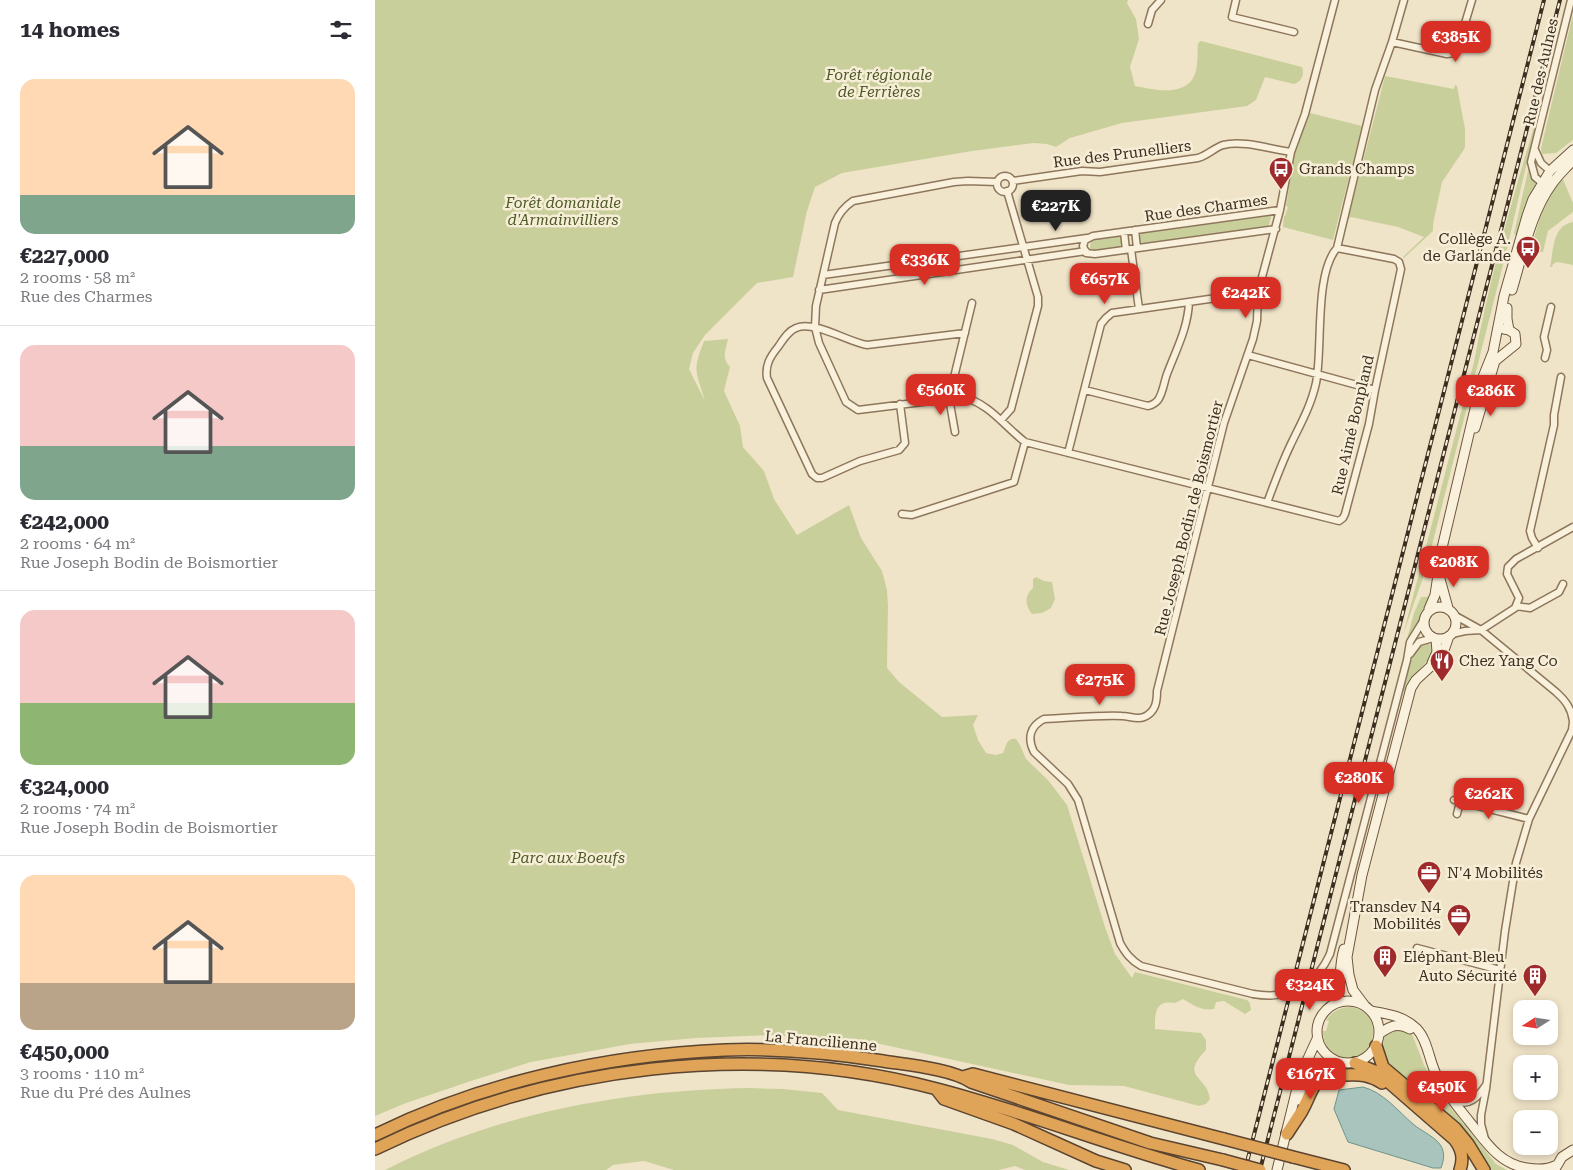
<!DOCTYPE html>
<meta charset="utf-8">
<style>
body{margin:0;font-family:"Roboto Serif",serif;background:#f2f2f3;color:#2b2b33;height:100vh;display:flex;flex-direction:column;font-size:19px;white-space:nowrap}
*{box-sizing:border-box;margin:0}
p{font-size:16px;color:#7c7c81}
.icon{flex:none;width:28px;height:28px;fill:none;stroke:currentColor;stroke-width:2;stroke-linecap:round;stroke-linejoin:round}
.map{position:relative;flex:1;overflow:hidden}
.details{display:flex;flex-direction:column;background:#fff;width:375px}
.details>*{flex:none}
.needle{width:32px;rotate:258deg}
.buttons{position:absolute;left:1138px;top:1000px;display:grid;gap:10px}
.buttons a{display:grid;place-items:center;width:45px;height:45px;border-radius:10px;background:#fff;box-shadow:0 2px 8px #0003;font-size:25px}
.price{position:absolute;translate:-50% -42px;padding:0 11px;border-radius:10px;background:#d93025;color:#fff;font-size:16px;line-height:32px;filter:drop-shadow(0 1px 2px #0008)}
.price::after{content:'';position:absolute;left:50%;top:30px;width:15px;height:11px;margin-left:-8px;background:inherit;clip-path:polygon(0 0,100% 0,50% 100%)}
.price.on{background:#222;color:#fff}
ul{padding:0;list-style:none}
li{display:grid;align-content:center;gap:10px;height:265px;padding:0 20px}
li+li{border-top:1px solid #e1e1e2}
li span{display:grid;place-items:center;height:155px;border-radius:15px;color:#555}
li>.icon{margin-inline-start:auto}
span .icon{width:90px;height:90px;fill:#fffc;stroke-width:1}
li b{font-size:21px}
h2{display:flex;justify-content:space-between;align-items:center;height:60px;padding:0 20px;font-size:21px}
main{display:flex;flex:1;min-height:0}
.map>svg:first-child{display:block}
.green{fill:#c9cf9b}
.water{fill:#a9c4bc;stroke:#6f938a}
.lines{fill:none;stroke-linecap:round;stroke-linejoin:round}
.street-casing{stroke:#8d765c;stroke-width:9}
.secondary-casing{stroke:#6f573f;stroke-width:11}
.highway-casing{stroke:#5b4430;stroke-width:14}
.street{stroke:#faf1dc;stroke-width:6}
.secondary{stroke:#faf1dc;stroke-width:9}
.highway{stroke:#e0a458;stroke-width:11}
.rail-casing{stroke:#3d2e20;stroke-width:4}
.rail{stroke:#f7eed8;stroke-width:2;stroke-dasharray:5.5;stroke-linecap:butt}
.street-bridge-casing{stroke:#8d765c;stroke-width:9;stroke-linecap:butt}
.highway-bridge-casing{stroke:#5b4430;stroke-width:14;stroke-linecap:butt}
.street-bridge{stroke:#faf1dc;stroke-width:6}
.highway-bridge{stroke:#e0a458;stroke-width:11}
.labels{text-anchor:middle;stroke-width:5;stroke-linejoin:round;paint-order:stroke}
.street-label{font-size:15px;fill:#3d2e20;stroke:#f7eed8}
.park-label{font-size:15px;font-style:italic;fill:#4d5a26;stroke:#f7eed8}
.poi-label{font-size:15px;fill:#3d2e20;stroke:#f7eed8;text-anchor:start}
</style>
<main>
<section class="details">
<h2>14 homes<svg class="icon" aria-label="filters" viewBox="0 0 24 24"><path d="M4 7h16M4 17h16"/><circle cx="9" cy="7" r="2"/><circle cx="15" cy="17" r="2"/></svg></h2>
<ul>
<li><span style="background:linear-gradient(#ffd9b3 75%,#7fa58c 0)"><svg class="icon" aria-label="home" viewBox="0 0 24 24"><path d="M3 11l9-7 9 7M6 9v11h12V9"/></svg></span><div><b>€227,000</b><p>2 rooms · 58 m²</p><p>Rue des Charmes</p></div></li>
<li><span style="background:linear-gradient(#f6c9c9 65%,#7fa58c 0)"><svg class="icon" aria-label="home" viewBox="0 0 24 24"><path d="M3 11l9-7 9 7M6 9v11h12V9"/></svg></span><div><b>€242,000</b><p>2 rooms · 64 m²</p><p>Rue Joseph Bodin de Boismortier</p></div></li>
<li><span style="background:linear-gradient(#f6c9c9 60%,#8fb573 0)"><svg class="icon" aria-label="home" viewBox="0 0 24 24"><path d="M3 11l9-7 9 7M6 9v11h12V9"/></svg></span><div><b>€324,000</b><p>2 rooms · 74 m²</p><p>Rue Joseph Bodin de Boismortier</p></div></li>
<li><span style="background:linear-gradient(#ffd9b3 70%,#b9a48a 0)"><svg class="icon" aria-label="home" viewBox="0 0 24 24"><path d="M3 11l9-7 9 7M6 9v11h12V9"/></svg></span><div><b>€450,000</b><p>3 rooms · 110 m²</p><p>Rue du Pré des Aulnes</p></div></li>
</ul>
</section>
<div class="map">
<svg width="1198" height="1170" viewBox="0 0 1198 1170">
<rect width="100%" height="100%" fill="#f0e4c8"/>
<path class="green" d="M0 0H753L752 3 761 19 764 39 755 67 760 86C776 89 803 96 816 81 824 72 822 54 823 43L826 41 927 67C930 75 926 82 919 84L890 77 881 100 872 106 747 123 695 138 681 147 672 144 659 143 597 151 467 173 440 187 432 211 418 277 382 283 330 335 318 353 314 369 330 401C321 371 317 372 329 341L353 339C351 349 346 358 355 367L349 391 365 426 368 447 389 471 399 499 422 535 474 505 486 538 507 571 512 590 513 606 512 668 524 682 567 717 603 715 598 725 603 740 611 753 621 755 628 753C631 746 632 737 641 739L645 745 651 759 673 780 692 805 730 927 740 954 757 978 760 972 872 1000 875 1003 876 1010 870 1014 849 1001 841 1002 839 1009C826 1011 818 1005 808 999 796 1006 799 1001 789 1003 779 1006 780 1021 780 1029L826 1033 831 1040V1050C804 1078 832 1075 835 1099L831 1104 824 1106 749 1086 694 1085 496 1042 397 1035 321 1038 255 1044 156 1062 99 1080 31 1103 0 1116Z
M1198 14V140L1181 153 1167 154 1166 148Z
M1175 74 1154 162 1151 166 1132 249 1051 569 1028 635 1099 362C1117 264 1146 169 1175 74Z
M1010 76 1079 89 1080 85 1082 86 1090 129V147L1088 151 1067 182 1058 224V231L1029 258 1028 257 1049 237 1023 227 976 217 973 219Z
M935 113 987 126 958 240 908 227 909 216H910L913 207 911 206 920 151Z
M1154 166 1160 180V190L1143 236 1139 234Z
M1187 177 1198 203V212L1173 231 1168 252H1161L1157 249V247C1163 220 1171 199 1187 177Z
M895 214H897L893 228 872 231 871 230 856 231 855 234 853 232 838 234V236L836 234 821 236 820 239 818 237 804 239 803 241 802 239 787 241 786 243 784 241 770 243 766 246 764 231 768 233 783 231 784 229 785 231 800 228 801 226 803 228 818 226 819 224 820 226 835 223 836 221 837 223 852 221 853 219 855 221 871 219V217Z
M1198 222V265L1182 262 1178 264 1177 267H1175C1179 249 1177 226 1198 222Z
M744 234H746L748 249 744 247 725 250 724 252 718 251 715 248 716 240 722 237 723 239 743 236Z
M661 577 669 581 677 582 680 599 676 608 667 613 657 614C650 605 649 596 658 588V579Z
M1046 597H1057L1046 613 1042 627 1033 640 1032 639 1039 613Z
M1050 644H1055L1058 648 1055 658 1038 676 1030 691H1028L1038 655H1039C1041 649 1044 646 1050 644Z
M976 1007C1018 1016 993 1074 960 1054 951 1048 948 1040 948 1031H951L954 1021 951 1020C958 1011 965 1007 976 1007Z
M1019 1028 1032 1030 1037 1034 1049 1065 1067 1097 1121 1164 1132 1170H1116L1097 1140 1086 1126 1015 1070 1006 1049 1010 1035Z
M374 1088 408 1089 447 1093 463 1110 617 1139 638 1145 668 1162 694 1170H650L640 1166 624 1170H299L269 1161 238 1165 231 1170H10C122 1113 249 1090 374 1088Z"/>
<path class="water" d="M988 1087C1008 1092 1023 1111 1038 1124 1046 1131 1061 1137 1066 1146 1070 1153 1069 1160 1066 1168H1058L973 1142 959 1109 964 1090Z"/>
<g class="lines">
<defs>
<path id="street" d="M861 0 857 17 919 32
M773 24 777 10 786 0
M1017 42 1072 54 1079 53 1082 50 1097 0
M1160 150 1166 163 1175 171
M622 184a8 8 0 1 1 16 0a8 8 0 1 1-16 0Z
M638 181 707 171 725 172 823 158C833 155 839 148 848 145 869 140 894 149 916 152
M622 182 593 181 579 182 478 201C469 207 464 213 460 223L441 306 440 327 444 343 471 402 483 410 588 397C615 404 629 426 650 442L964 521 968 518 970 514 994 424 1000 390 1026 269 1024 262 1019 259 962 248
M1167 183 1160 177 1156 162 1196 0
M901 229 720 254 711 253 708 246 710 240 718 236 905 210
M760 230 762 248
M749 232 751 250
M756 249 764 309
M448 275 712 238
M444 290 711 251
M873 355 1000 390
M1170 358 1172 350 1169 337 1176 307
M710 390 773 406C777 405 780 404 783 400 788 393 789 382 792 374 801 350 813 328 814 302
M525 404 530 443 524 450 485 461 447 478H442L437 474 392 378C390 365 395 357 403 347 408 340 413 331 421 328 439 320 473 342 492 345L590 333
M627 419 636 409 663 306V297L632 191
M580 432 574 398 597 303
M693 453 726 324 731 318 737 313 883 292
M892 503C899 484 906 465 915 446 925 425 936 406 941 383 948 348 939 274 962 248L1000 90 1017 42 1029 0
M527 514 537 515 639 482 650 442
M1163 548 1157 538 1155 531 1179 425V415L1186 377
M1141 606 1155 608 1184 592 1188 584
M1079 615 1106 630 1181 692C1191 701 1196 708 1198 721
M1077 634 1090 631 1106 630 1140 608 1144 598 1132 574 1133 567 1141 559 1198 527
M1035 654 1044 642 1058 638
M1079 800 1154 819
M1082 814 1085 802
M1042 948 1125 970
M955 954 1032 660 1035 642 1048 621
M878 994 766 966C756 960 751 954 745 943L703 800 693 784 659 752C652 738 655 726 669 719 695 718 721 715 747 716 754 716 762 720 769 717 781 712 782 701 782 691L849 423 878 339 882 321 883 292 905 210 916 152 930 114 960 0
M1079 1100C1094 1108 1103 1097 1111 1085
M1110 1139 1106 1124V1115L1111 1089 1130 931 1141 863 1154 819 1197 730 1198 722"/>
<path id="secondary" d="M1137 290C1147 257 1156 212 1177 184 1183 175 1191 168 1198 160
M1132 308V319L1134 330
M1100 428 1120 361 1141 344 1140 334 1134 330 1129 329
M1065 579 1073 608
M1049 623a16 16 0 1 1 32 0a16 16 0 1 1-32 0Z
M1054 609 1060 595 1067 548 1098 417 1108 377 1118 352 1129 296 1152 216 1158 199 1175 171 1198 150
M1057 663 1062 652 1061 639
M942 1032a31 31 0 1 1 62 0a31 31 0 1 1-62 0Z
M962 1003C967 985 963 968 969 949
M990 1006 978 990 974 975 972 957 987 875 1036 688 1041 680 1067 656 1074 636
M996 1011C1013 1014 1029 1016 1042 1029 1053 1041 1054 1060 1061 1074 1070 1092 1082 1106 1094 1121 1111 1142 1124 1164 1152 1168 1163 1170 1172 1170 1182 1165
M1004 1034C1015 1026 1023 1022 1035 1029
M923 1100C930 1081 938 1068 957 1060
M1180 1169 1187 1157 1198 1150
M902 1170 925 1076 942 1039"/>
<path id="highway" d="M1001 1046 1008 1067 1080 1128 1093 1144 1109 1170
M980 1063 1002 1072 1079 1139C1087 1149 1089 1158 1085 1170
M588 1077 598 1074 849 1139
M562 1090 569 1099 639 1124 721 1161 750 1170
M912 1134C917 1126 922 1119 927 1111 941 1085 935 1077 970 1075 984 1074 995 1075 1007 1083
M0 1135C108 1082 231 1055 350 1050 403 1048 456 1053 508 1061 533 1065 577 1069 596 1082L775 1143 848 1160
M0 1149C172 1065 377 1040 562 1089 651 1112 735 1146 824 1170
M918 1157 969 1170"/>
</defs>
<use href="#street" class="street-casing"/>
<use href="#secondary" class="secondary-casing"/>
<use href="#highway" class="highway-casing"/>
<use href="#street" class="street"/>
<use href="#secondary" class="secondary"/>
<use href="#highway" class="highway"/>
<defs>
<path id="rail" d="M870 1170 1169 0
M885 1170 1185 0"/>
</defs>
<use href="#rail" class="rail-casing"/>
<use href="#rail" class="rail"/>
<defs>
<path id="street-bridge" d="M878 994C914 1000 940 987 955 954"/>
<path id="highway-bridge" d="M849 1139 918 1157
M848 1160 885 1170"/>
</defs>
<use href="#street-bridge" class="street-bridge-casing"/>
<use href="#highway-bridge" class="highway-bridge-casing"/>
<use href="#street-bridge" class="street-bridge"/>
<use href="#highway-bridge" class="highway-bridge"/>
</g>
<defs>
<symbol id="bus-pin" viewBox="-11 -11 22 30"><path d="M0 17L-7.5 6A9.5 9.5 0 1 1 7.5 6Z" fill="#9e2a2b" stroke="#f7eed8"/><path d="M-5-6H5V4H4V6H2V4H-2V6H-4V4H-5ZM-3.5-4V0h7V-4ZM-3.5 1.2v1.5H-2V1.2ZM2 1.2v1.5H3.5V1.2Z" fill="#fff"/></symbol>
<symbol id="restaurant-pin" viewBox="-11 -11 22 30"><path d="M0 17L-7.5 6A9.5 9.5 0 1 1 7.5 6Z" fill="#9e2a2b" stroke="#f7eed8"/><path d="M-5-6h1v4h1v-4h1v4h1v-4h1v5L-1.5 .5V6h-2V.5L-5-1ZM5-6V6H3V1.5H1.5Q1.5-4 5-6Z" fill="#fff"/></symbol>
<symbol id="office-pin" viewBox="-11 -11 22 30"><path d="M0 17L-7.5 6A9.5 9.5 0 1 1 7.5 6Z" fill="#9e2a2b" stroke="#f7eed8"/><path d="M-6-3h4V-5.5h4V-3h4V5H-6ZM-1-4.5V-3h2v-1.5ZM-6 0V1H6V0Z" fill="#fff"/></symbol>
<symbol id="building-pin" viewBox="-11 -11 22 30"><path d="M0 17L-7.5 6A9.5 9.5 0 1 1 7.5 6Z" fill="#9e2a2b" stroke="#f7eed8"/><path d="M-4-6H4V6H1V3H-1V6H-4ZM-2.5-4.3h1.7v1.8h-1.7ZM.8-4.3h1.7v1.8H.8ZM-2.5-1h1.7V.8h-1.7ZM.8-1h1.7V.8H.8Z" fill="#fff"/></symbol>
</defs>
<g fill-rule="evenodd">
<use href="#bus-pin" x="892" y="155" width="28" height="38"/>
<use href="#bus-pin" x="1139" y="234" width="28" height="38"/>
<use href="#restaurant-pin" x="1053" y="647" width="28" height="38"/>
<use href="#office-pin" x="1040" y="859" width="28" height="38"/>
<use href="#office-pin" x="1070" y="902" width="28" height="38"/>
<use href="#building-pin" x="996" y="943" width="28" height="38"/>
<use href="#building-pin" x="1146" y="962" width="28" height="38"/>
</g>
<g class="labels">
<g class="street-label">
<text transform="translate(1166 72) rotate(-77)" y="5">Rue des Aulnes</text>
<text transform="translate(747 154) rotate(-7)" y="5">Rue des Prunelliers</text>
<text transform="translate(831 208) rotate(-8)" y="5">Rue des Charmes</text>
<text transform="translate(978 425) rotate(-77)" y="5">Rue Aimé Bonpland</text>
<text transform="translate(814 518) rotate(-76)" y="5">Rue Joseph Bodin de Boismortier</text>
<text transform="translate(446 1041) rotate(5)" y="5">La Francilienne</text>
</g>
<g class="park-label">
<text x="504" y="80">Forêt régionale<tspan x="504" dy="17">de Ferrières</tspan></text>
<text x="188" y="208">Forêt domaniale<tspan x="188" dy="17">d'Armainvilliers</tspan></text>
<text x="193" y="863">Parc aux Boeufs</text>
</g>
<g class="poi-label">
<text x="924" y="174">Grands Champs</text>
<text x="1136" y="244" text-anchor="end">Collège A.<tspan x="1136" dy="17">de Garlande</tspan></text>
<text x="1084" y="666">Chez Yang Co</text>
<text x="1072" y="878">N'4 Mobilités</text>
<text x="1066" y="912" text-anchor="end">Transdev N4<tspan x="1066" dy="17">Mobilités</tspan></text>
<text x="1028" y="962">Eléphant Bleu</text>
<text x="1142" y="981" text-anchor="end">Auto Sécurité</text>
</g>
</g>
</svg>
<div class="buttons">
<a><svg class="needle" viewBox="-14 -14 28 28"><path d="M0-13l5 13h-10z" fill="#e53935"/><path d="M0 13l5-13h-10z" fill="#7c7c81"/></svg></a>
<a>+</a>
<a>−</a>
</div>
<b class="price" style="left:1081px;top:63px">€385K</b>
<b class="price on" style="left:681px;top:232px">€227K</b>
<b class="price" style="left:550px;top:286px">€336K</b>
<b class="price" style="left:730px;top:305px">€657K</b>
<b class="price" style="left:871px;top:319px">€242K</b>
<b class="price" style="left:566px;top:416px">€560K</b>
<b class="price" style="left:1116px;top:417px">€286K</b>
<b class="price" style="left:1079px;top:588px">€208K</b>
<b class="price" style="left:725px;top:706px">€275K</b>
<b class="price" style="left:984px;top:804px">€280K</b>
<b class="price" style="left:1114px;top:820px">€262K</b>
<b class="price" style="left:935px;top:1011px">€324K</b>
<b class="price" style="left:936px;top:1100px">€167K</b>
<b class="price" style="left:1067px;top:1113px">€450K</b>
</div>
</main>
